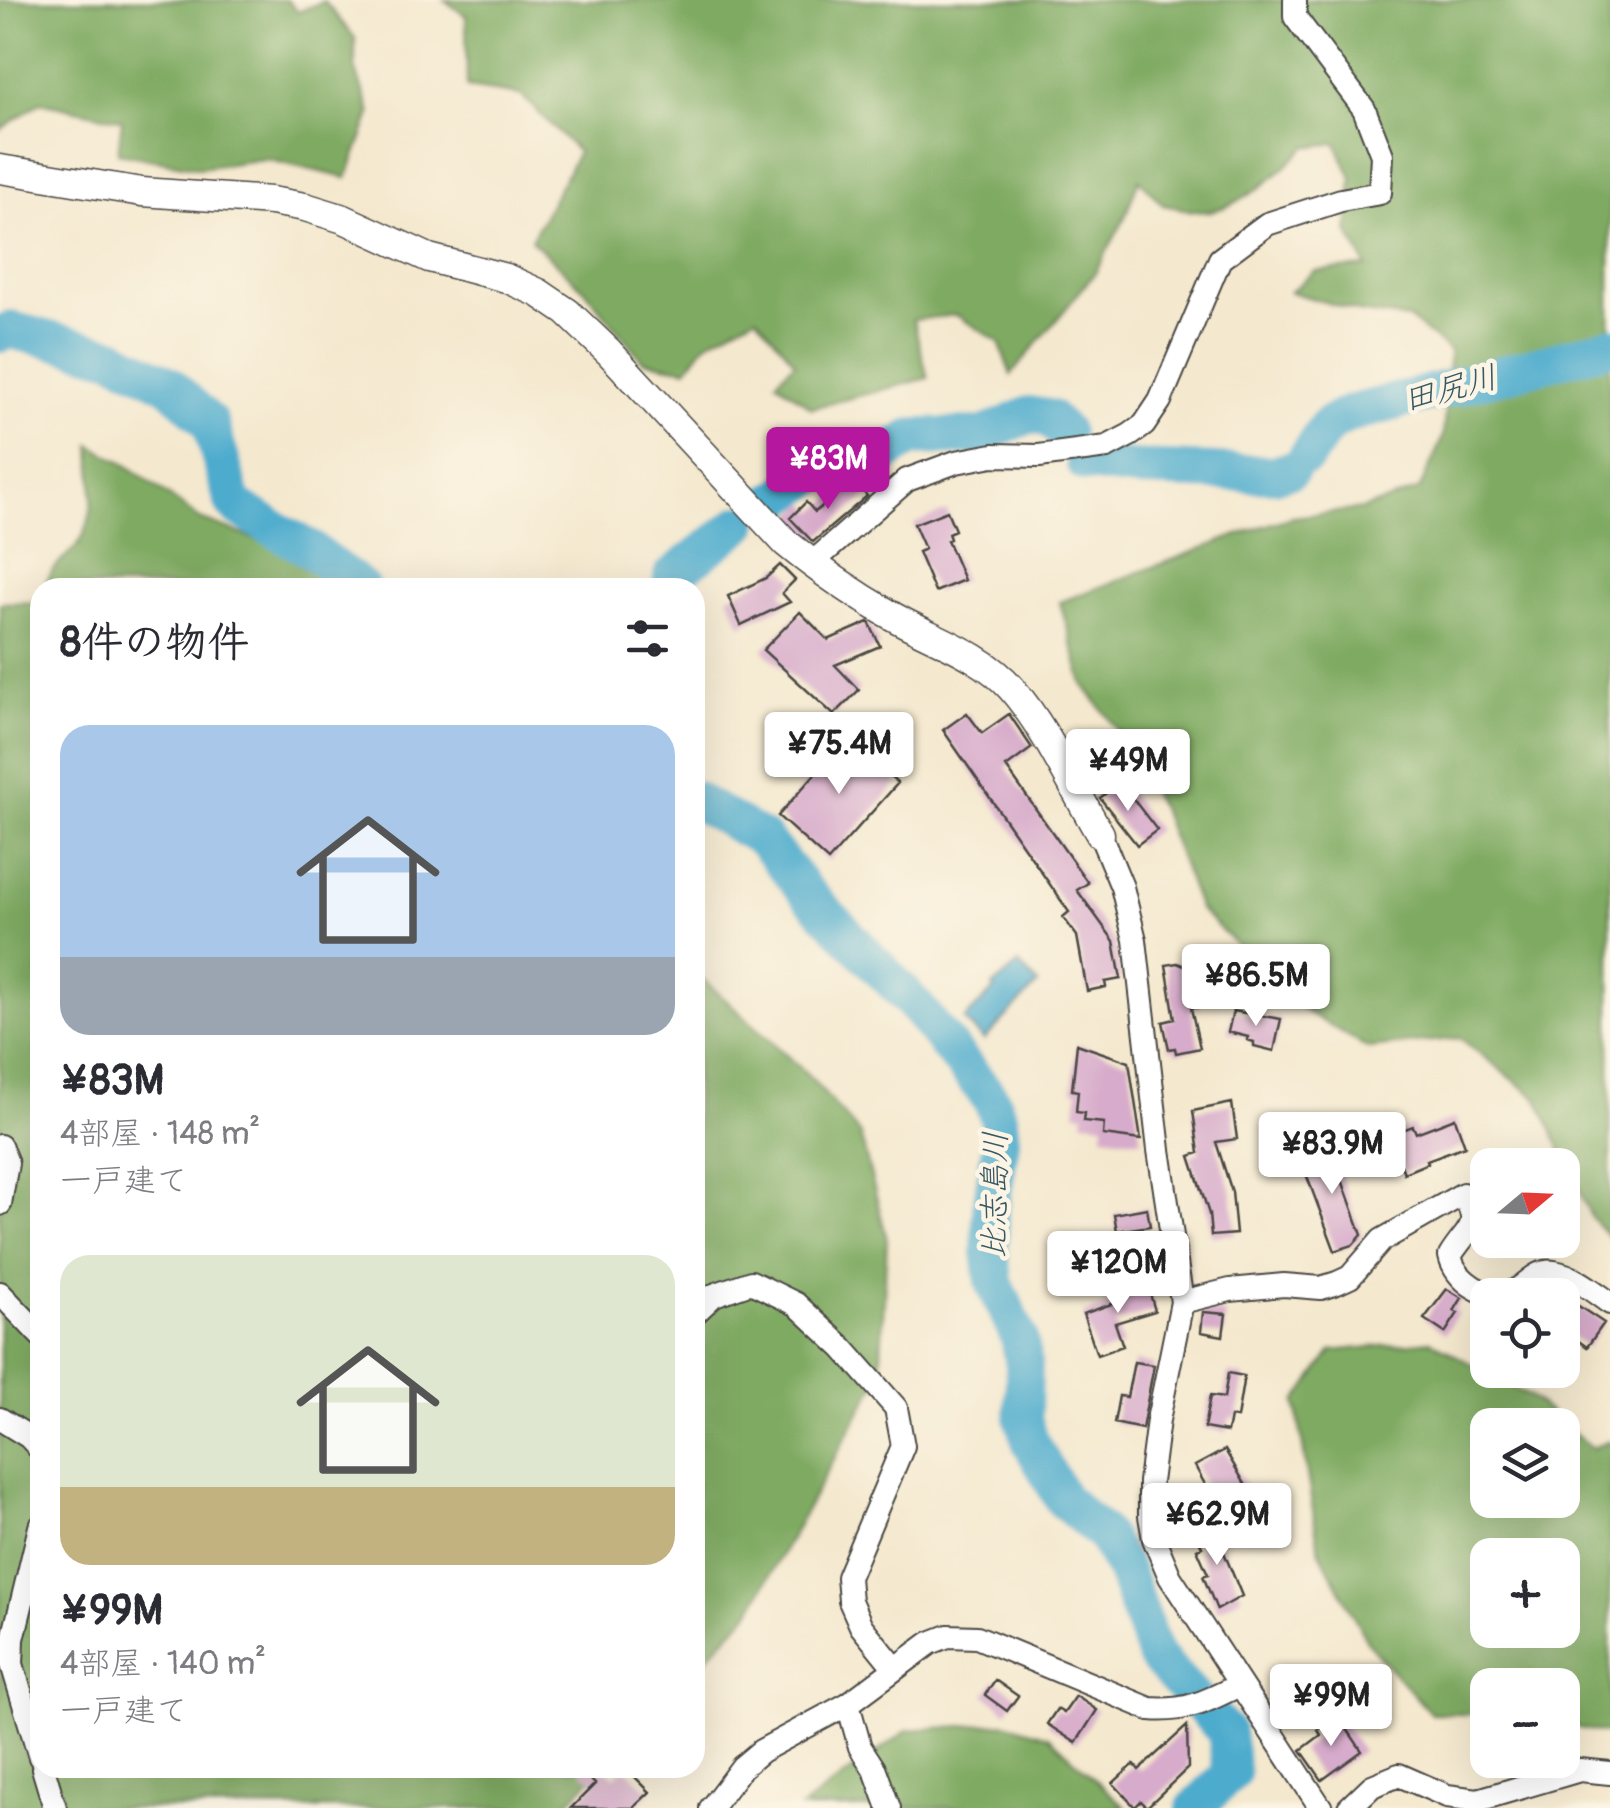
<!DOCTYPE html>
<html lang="ja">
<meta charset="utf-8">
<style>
body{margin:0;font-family:Pangolin,"Klee One",sans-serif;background:#f7f7f7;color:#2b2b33;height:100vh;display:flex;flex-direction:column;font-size:38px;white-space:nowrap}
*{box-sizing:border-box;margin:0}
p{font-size:32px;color:#7c7c81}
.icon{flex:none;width:55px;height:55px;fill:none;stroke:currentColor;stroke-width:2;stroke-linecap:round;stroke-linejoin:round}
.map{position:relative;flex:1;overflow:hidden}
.sheet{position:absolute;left:30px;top:578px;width:675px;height:1200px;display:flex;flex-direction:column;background:#fff;border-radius:30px;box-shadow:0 10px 40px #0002}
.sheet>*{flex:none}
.needle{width:65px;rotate:71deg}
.tools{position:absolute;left:1470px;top:1148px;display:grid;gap:20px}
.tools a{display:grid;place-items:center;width:110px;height:110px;border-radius:20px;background:#fff;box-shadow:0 10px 40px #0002;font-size:50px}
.price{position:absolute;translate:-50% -85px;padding:0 22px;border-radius:10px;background:#fff;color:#222;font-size:32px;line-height:65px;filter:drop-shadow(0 2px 5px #0008)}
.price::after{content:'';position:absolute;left:50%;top:60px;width:30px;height:22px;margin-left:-15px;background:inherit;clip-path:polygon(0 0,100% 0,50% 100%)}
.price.on{background:#b5179e;color:#fff}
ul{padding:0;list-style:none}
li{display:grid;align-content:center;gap:20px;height:530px;padding:0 30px}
li span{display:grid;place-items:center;height:310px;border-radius:30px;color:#555}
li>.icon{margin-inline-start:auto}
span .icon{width:180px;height:180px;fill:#fffc;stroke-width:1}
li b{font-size:42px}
h2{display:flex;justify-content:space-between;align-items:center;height:120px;padding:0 30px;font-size:42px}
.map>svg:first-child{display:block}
.forest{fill:#7faa62;stroke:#556a46;stroke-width:2.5;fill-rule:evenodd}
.water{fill:#4eaccd;stroke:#3c6c7c;stroke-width:2.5}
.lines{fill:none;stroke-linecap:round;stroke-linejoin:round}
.river{stroke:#4eaccd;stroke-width:38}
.building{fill:#d7abcb}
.minor-casing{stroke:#494743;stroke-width:26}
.tertiary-casing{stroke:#494743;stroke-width:31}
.minor{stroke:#fff;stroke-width:22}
.tertiary{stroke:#fff;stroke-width:28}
.labels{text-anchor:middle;stroke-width:9;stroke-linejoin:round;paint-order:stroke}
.water-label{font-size:32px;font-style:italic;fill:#375864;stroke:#fcf5e5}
</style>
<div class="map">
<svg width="1610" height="1808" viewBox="0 0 1610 1808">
<rect width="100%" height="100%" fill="#fcf5e5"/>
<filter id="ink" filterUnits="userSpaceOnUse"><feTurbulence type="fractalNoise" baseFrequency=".01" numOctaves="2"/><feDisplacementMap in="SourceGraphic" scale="20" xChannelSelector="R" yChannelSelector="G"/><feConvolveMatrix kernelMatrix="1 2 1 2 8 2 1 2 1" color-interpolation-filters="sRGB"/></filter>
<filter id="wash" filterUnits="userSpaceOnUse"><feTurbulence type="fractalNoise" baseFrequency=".0048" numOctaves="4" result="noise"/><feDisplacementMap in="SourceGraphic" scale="40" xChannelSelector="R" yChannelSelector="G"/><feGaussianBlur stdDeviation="2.25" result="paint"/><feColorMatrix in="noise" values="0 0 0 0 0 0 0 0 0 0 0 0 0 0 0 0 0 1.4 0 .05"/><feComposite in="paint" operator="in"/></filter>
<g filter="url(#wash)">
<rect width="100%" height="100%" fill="#f4e8ce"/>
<path class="forest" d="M0 0H287L298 12 324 1 355 38V68L371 114 347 178 265 159 199 168 118 153 122 120 41 102 0 130Z
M444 0H1610V1238L1591 1217 1538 1099 1460 1038 1368 1048 1307 1012 1199 909 1163 814 1122 736 1083 684 1060 602 1257 528 1293 517 1363 509 1419 490 1443 437 1450 351 1409 319 1359 312 1290 292 1315 271 1367 267 1348 232 1352 178 1336 143 1305 147C1284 171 1244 204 1211 211 1198 214 1177 207 1163 205L1139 179 1123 222 1095 273 1011 375 999 342 956 315 913 320 928 378 812 408 776 381 795 362 756 316 706 343 687 369 643 361 584 289 531 240 578 152 521 95 467 87 466 16Z
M91 445 128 466 200 519 266 543 335 587H45C52 561 70 559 82 538 97 511 92 475 91 445Z
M40 602V1768H601L563 1808H0V603Z
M695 972 808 1075 860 1134 887 1239 880 1376 749 1613 695 1670Z
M1431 1341 1535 1400 1592 1448 1610 1441V1734L1563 1725 1562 1685H1488L1487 1714H1431L1368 1643 1319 1550 1296 1402 1332 1351ZM1488 1425H1562V1500H1488ZM1488 1555H1562V1630H1488Z
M1005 1723 1049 1736 1126 1808H801L908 1730Z"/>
<path class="water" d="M1019 964 1038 984 984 1040 964 1020 995 989 993 986Z"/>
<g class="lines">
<path class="river" d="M0 334 11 330 113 356 170 385 210 423 233 502 239 508 311 550 361 588
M1307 456 1328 425 1349 414 1610 346
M1085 463 1135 469 1275 474 1291 470
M774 501 826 467 865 468 912 437 982 436 1029 415 1049 418 1064 433
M671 588 672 576 740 524
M695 800 763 839 808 894 915 1005 991 1099 999 1120 1001 1140 991 1207 990 1252 994 1282 1019 1338 1024 1365 1023 1419 1031 1444 1064 1501 1104 1535 1125 1572 1155 1656 1226 1732 1231 1773 1195 1808"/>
</g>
<g id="blocks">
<path class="building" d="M853 481 867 496 813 542 790 518 806 502 815 512Z
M947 511 955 530 948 533 950 539 947 540 964 580 935 592 918 552 925 549 914 524Z
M780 565 795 580 782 593 790 602 741 625 728 596 766 578Z
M800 612 828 640 869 622 880 646 835 665 859 690 834 715 763 650Z
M967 713 982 733 1009 714 1032 748 1006 767 1088 883 1077 890 1114 941 1121 979 1105 982 1106 987 1087 991 1077 936 1063 917 1069 912 943 730Z
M852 732 883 761 879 765 898 783 828 861 778 816Z
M1120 782 1157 830 1137 845 1100 798Z
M1177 963 1192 969 1195 976 1200 1007 1191 1008 1200 1048 1176 1053 1175 1048 1169 1049 1163 1022 1175 1019 1166 965Z
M1233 1011 1281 1019 1274 1051 1254 1046V1042L1247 1040 1248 1037 1228 1032Z
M1077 1044 1129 1062 1141 1140 1103 1135 1104 1123 1083 1121 1084 1113 1076 1112 1078 1091 1072 1090Z
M1232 1103 1237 1139 1216 1142 1232 1192 1236 1234 1211 1236 1209 1214 1190 1156 1199 1153 1193 1111Z
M1455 1118 1465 1146 1427 1160 1428 1163 1404 1173 1389 1135 1413 1126 1416 1133Z
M1336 1145 1342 1162 1338 1163 1342 1180 1362 1235 1353 1245 1335 1251 1300 1158Z
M1147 1208 1150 1226 1117 1231 1114 1214Z
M1146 1280 1155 1311 1115 1323 1123 1346 1097 1355 1083 1314 1123 1300 1119 1287Z
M1447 1289 1462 1298 1454 1311 1458 1313 1445 1333 1424 1319Z
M1562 1295 1604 1323 1587 1347 1562 1329Z
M1203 1312 1226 1314 1223 1336 1201 1332Z
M1134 1362 1154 1365 1142 1429 1114 1423 1119 1396 1127 1397Z
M1228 1373 1244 1376 1237 1418 1230 1417 1227 1432 1204 1428 1210 1396 1224 1398Z
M1225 1450 1251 1494 1224 1508 1212 1485 1207 1488 1195 1466Z
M1211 1521 1242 1596 1217 1610 1203 1576 1208 1574 1197 1549 1202 1547 1194 1528Z
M995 1680 1018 1696 1007 1711 985 1695Z
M1076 1696 1097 1710 1076 1743 1047 1724 1057 1709 1064 1713Z
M1338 1716 1362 1751 1322 1780 1301 1750 1321 1735 1318 1730Z
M1187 1726 1188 1768 1147 1807 1141 1801 1135 1807 1113 1783 1134 1764 1139 1770Z
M579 1768H605L614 1777 626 1768 650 1792 633 1808H571L595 1784Z"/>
</g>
</g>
<g filter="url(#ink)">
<use href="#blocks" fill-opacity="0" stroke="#494743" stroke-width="2.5"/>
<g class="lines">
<defs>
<path id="minor" d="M811 564 907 480 956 462 993 455 1039 456 1107 447 1130 435 1144 425 1160 401 1220 259 1267 224 1341 200 1380 193 1382 155 1364 109 1295 17V0
M1100 834 1122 887 1135 940 1159 1150 1182 1302 1158 1420 1150 1482V1516L1154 1539 1170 1577 1321 1808
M0 1146 7 1163 0 1204
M0 1293 40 1335
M1182 1302 1230 1290 1284 1285 1321 1288 1337 1283 1350 1277 1382 1240 1463 1194C1482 1228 1468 1227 1450 1256 1455 1280 1486 1302 1512 1292 1526 1287 1536 1268 1554 1272 1574 1275 1594 1292 1610 1303
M695 1313 714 1295 751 1282 796 1304 843 1348 896 1408 903 1446 848 1577 850 1601 861 1626 895 1668
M0 1419 29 1437 40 1449
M40 1527 13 1639 12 1664 40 1757
M848 1704 860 1747 875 1770 889 1808
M43 1768 55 1808
M711 1808 742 1767 761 1751 848 1704 930 1643 948 1636 977 1637 1150 1709C1187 1712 1207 1701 1239 1685
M1349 1808 1372 1786 1399 1775 1447 1796 1478 1800 1580 1770 1610 1773"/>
<path id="tertiary" d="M0 169 142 192 271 201 305 207 344 219 429 258 506 278 539 293 567 312 609 352 786 543C820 571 856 595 894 617 933 639 982 654 1012 689 1048 731 1072 787 1100 834"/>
</defs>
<use href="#minor" class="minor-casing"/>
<use href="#tertiary" class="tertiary-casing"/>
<use href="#minor" class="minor"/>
<use href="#tertiary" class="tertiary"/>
</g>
</g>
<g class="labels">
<g class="water-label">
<text transform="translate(1450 388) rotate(-15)" y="11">田尻川</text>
<text transform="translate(994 1195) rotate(-89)" y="11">比志島川</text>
</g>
</g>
</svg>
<div class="tools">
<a><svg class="needle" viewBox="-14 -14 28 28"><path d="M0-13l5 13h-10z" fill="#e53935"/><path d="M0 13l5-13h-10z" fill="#7c7c81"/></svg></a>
<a><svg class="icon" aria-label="locate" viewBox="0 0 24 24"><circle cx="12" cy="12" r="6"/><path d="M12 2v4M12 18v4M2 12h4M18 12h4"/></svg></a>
<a><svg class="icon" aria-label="layers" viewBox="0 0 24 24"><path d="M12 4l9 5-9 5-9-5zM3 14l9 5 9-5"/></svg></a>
<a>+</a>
<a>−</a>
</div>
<b class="price on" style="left:828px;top:512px">¥83M</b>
<b class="price" style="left:839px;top:797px">¥75.4M</b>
<b class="price" style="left:1128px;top:814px">¥49M</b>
<b class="price" style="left:1256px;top:1029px">¥86.5M</b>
<b class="price" style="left:1332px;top:1197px">¥83.9M</b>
<b class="price" style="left:1118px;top:1316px">¥120M</b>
<b class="price" style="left:1217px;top:1568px">¥62.9M</b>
<b class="price" style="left:1331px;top:1749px">¥99M</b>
<section class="sheet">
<h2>8件の物件<svg class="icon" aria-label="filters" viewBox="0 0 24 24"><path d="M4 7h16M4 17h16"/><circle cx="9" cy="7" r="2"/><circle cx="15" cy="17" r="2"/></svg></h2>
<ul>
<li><span style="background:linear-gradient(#a9c7e8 75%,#9aa5b1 0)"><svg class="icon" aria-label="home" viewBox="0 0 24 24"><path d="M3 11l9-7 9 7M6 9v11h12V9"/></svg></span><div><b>¥83M</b><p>4部屋 · 148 m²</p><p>一戸建て</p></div></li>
<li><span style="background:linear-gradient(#dfe7d0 75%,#c2b280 0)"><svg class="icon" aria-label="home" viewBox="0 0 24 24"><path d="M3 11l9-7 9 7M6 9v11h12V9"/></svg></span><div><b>¥99M</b><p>4部屋 · 140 m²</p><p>一戸建て</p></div></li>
</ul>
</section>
</div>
